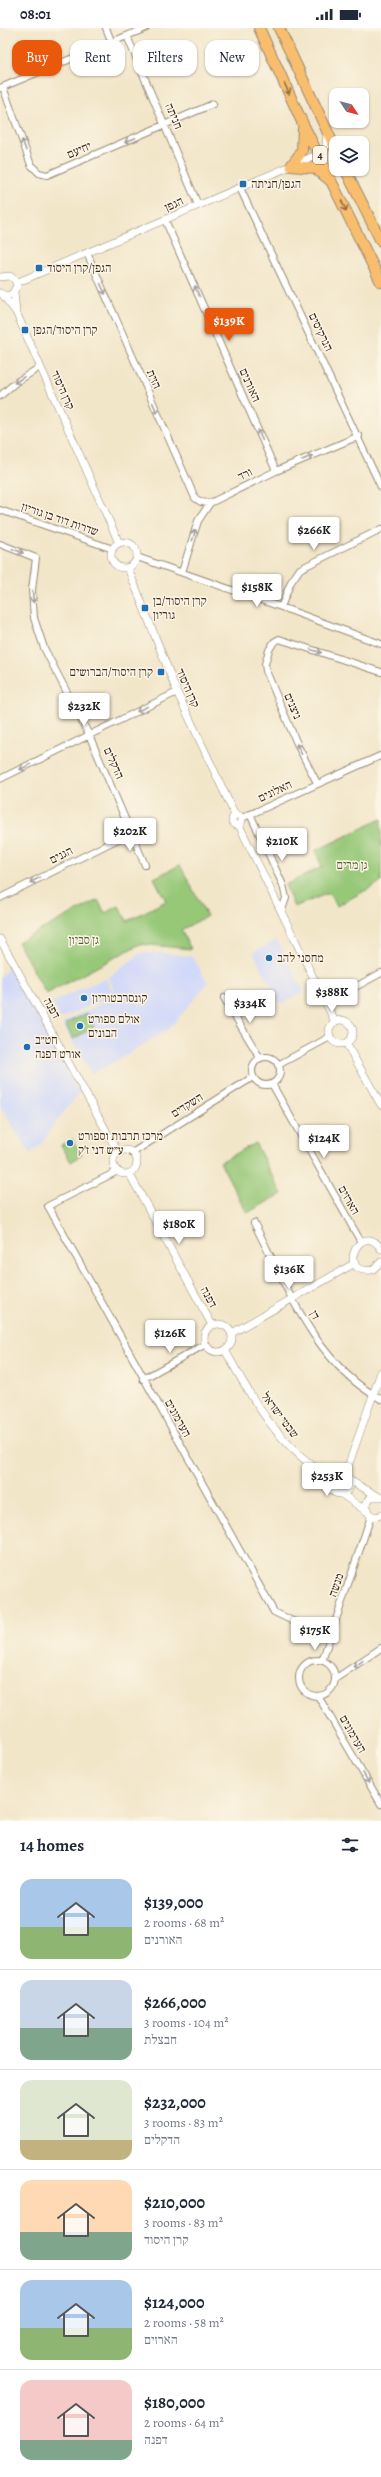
<!DOCTYPE html>
<meta charset="utf-8">
<style>
body{margin:0;font-family:Alegreya,"Frank Ruhl Libre",serif;background:#f6f6f7;color:#1f2937;height:100vh;display:flex;flex-direction:column;font-size:15px;white-space:nowrap}
*{box-sizing:border-box;margin:0}
p{font-size:13px;color:#747a83}
.icon{flex:none;width:22px;height:22px;fill:none;stroke:currentColor;stroke-width:2;stroke-linecap:round;stroke-linejoin:round}
.map{position:relative;height:1793px;overflow:hidden}
.sheet{display:flex;flex-direction:column;background:#fff;flex:1}
.sheet>*{flex:none}
.guide{position:absolute;left:12px;top:12px;width:357px;height:36px;display:flex;gap:8px}
.needle{width:26px;rotate:126deg}
.buttons{position:absolute;left:329px;top:60px;display:grid;gap:8px}
.buttons a{display:grid;place-items:center;width:40px;height:40px;border-radius:8px;background:#fff;box-shadow:0 1px 3px #0004;font-size:20px}
.price{position:absolute;translate:-50% -34px;padding:0 9px;border-radius:4px;background:#fff;color:#222;font-size:13px;line-height:26px;filter:drop-shadow(0 1px 2px #0008)}
.price::after{content:'';position:absolute;left:50%;top:24px;width:12px;height:9px;margin-left:-6px;background:inherit;clip-path:polygon(0 0,100% 0,50% 100%)}
.price.active{background:#ea580c;color:#fff}
ul{padding:0;list-style:none}
li{display:flex;align-items:center;gap:12px;height:100px;padding:0 20px}
li+li{border-top:1px solid #e0e1e3}
li span{display:grid;place-items:center;flex:none;width:112px;height:80px;border-radius:12px;color:#555}
li>.icon{margin-inline-start:auto}
span .icon{width:48px;height:48px;fill:#fffc;stroke-width:1}
li b{font-size:17px}
h2{display:flex;justify-content:space-between;align-items:center;height:48px;padding:0 20px;font-size:17px}
.chip{padding:0 14px;border-radius:12px;background:#fff;box-shadow:0 1px 3px #0004;font-size:14px;line-height:36px}
.chip.active{background:#ea580c;color:#fff}
.status{display:flex;justify-content:space-between;align-items:center;height:28px;padding:0 20px;background:#fff;direction:ltr}
.status svg{height:11px;fill:currentColor}
.map>svg:first-child{display:block}
.built{fill:#d1d9f9}
.green{fill:#97c878;stroke:#69794b}
.lines{fill:none;stroke-linecap:round;stroke-linejoin:round}
.minor-casing{stroke:#968874;stroke-width:8}
.tertiary-casing{stroke:#968874;stroke-width:8}
.trunk-casing{stroke:#968874;stroke-width:12}
.minor{stroke:#fff;stroke-width:6}
.tertiary{stroke:#fff;stroke-width:7}
.trunk{stroke:#f9be6d;stroke-width:10}
.oneway{stroke:#906d42}
.oneway2{stroke:#a79f9a}
.poi-dot{fill:#1f6fb2;stroke:#fcf5e5;stroke-width:1.5}
.labels{text-anchor:middle;stroke-width:3;stroke-linejoin:round;paint-order:stroke}
.shield{fill:#fcf5e5;stroke:#75675a;stroke-width:1}
.shield-label{font-size:11px;font-weight:bold;fill:#3b2a1e}
.street-label{font-size:12px;fill:#3b2a1e;stroke:#fcf5e5}
.poi-label{font-size:12px;fill:#3b2a1e;stroke:#fcf5e5;text-anchor:start}
.park-label{font-size:12px;fill:#575939;stroke:#fcf5e5}
</style>
<div class="status"><b>08:01</b><svg viewBox="0 0 49 12"><path d="M0 12V9h3v3zM5 12V6h3v6zM10 12V3h3v9zM15 12V0h3v12zM26 1h20v11H26zM47 4h2v5h-2z"/></svg></div>
<div class="map">
<svg width="381" height="1793" viewBox="0 0 381 1793">
<rect width="100%" height="100%" fill="#fcf5e5"/>
<filter id="ink" filterUnits="userSpaceOnUse"><feTurbulence type="fractalNoise" baseFrequency=".025" numOctaves="2"/><feDisplacementMap in="SourceGraphic" scale="8" xChannelSelector="R" yChannelSelector="G"/><feConvolveMatrix kernelMatrix="1 2 1 2 8 2 1 2 1" color-interpolation-filters="sRGB"/></filter>
<filter id="wash" filterUnits="userSpaceOnUse"><feTurbulence type="fractalNoise" baseFrequency=".012" numOctaves="4" result="noise"/><feDisplacementMap in="SourceGraphic" scale="16" xChannelSelector="R" yChannelSelector="G"/><feGaussianBlur stdDeviation="0.9" result="paint"/><feColorMatrix in="noise" values="0 0 0 0 0 0 0 0 0 0 0 0 0 0 0 0 0 1.4 0 .05"/><feComposite in="paint" operator="in"/></filter>
<g filter="url(#wash)">
<rect width="100%" height="100%" fill="#f2e6c9"/>
<path class="built" d="M277 912 304 964 280 976 253 924Z
M141 925H165L193 929 208 955 170 1000 118 1032 91 1046 62 995 116 968 109 949Z
M10 937 80 1065 53 1097 42 1116 30 1125 0 1078V950Z
M106 950 114 967 60 991 52 974Z"/>
<path class="green" d="M381 791V854L337 878 329 865 294 879 285 857 322 839 315 823Z
M180 837 207 888 181 902 191 921 140 916 46 966 18 914 98 872 105 885 119 878 127 893 166 873 154 850Z
M87 985 94 999 73 1011 65 996Z
M72 1111 82 1127 71 1134 61 1117Z
M255 1115 282 1166 247 1185 220 1134Z"/>
</g>
<g filter="url(#ink)">
<g class="lines">
<defs>
<path id="minor" d="M106 0 112 15
M127 8 198 177
M3 59 31 137 39 145 47 147 213 76
M0 60 146 0
M240 160 381 459
M165 192 276 443
M87 225 195 470 201 474 210 475
M0 368 15 355 40 339
M0 482 113 521
M0 516 36 530 32 562 34 590 44 620 89 707 145 837
M137 529 281 579 381 616
M182 544 198 493 210 475 276 443 359 408
M281 579 291 554 300 541 381 501
M0 751 177 664
M317 755 298 718 266 643 265 636 269 622 274 614 279 611 381 644
M250 786 283 857 286 870 282 882
M242 790 380 728
M0 870 132 804
M224 970 260 1030
M326 975 381 945
M252 1043a14 14 0 1 1 28 0a14 14 0 1 1-28 0Z
M278 1037 330 1009
M272 1056 361 1214
M132 1125 253 1049
M118 1143 48 1178 274 1584 303 1598
M254 1195C286 1257 316 1337 381 1371
M143 1351 206 1316
M299 1650a18 18 0 1 1 36 0a18 18 0 1 1-36 0Z
M322 1633 371 1488
M335 1651 381 1620
M318 1668 381 1776"/>
<path id="tertiary" d="M0 249 10 248 15 252 17 258 12 266 6 268 0 265
M16 255 319 126 326 119 327 105
M14 264 16 284 119 515
M3 267 16 284
M111 527a13 13 0 1 1 26 0a13 13 0 1 1-26 0Z
M128 540 177 664 235 787
M232 792a5 5 0 1 1 10 0a5 5 0 1 1-10 0Z
M239 797 335 994
M0 911 118 1124
M329 1004a12 12 0 1 1 24 0a12 12 0 1 1-24 0Z
M346 1015 381 1077
M113 1134a12 12 0 1 1 24 0a12 12 0 1 1-24 0Z
M129 1145 212 1297
M381 1221C362 1190 334 1247 372 1242L381 1234
M204 1310a14 14 0 1 1 28 0a14 14 0 1 1-28 0Z
M232 1305 355 1235
M225 1322C255 1377 278 1417 332 1452
M330 1456a10 10 0 1 1 20 0a10 10 0 1 1-20 0Z
M345 1447 381 1344
M349 1452 378 1468
M340 1465 366 1483
M381 1469H371L365 1477 369 1486 375 1489 381 1487"/>
<path id="trunk" d="M259 0 303 96 381 254
M279 0 336 122
M291 138 315 140 331 153
M291 138 302 123 303 100
M345 141 381 213"/>
</defs>
<use href="#minor" class="minor-casing"/>
<use href="#tertiary" class="tertiary-casing"/>
<use href="#trunk" class="trunk-casing"/>
<use href="#minor" class="minor"/>
<use href="#tertiary" class="tertiary"/>
<use href="#trunk" class="trunk"/>
</g>
<defs><path id="oneway-shaft" d="M-6 0H5M1.5-3L5.5 0L1.5 3" fill="none" stroke-width="1.6" stroke-linecap="round" stroke-linejoin="round"/></defs>
<g class="oneway">
<use href="#oneway-shaft" transform="translate(287 61) rotate(66)"/>
<use href="#oneway-shaft" transform="translate(344 178) rotate(64)"/>
</g>
<g class="oneway2">
<use href="#oneway-shaft" transform="translate(130 112) rotate(157)"/>
<use href="#oneway-shaft" transform="translate(24 117) rotate(-110)"/>
<use href="#oneway-shaft" transform="translate(103 261) rotate(66)"/>
<use href="#oneway-shaft" transform="translate(197 263) rotate(-114)"/>
<use href="#oneway-shaft" transform="translate(19 352) rotate(147)"/>
<use href="#oneway-shaft" transform="translate(155 380) rotate(66)"/>
<use href="#oneway-shaft" transform="translate(260 407) rotate(-114)"/>
<use href="#oneway-shaft" transform="translate(307 430) rotate(-23)"/>
<use href="#oneway-shaft" transform="translate(194 507) rotate(-73)"/>
<use href="#oneway-shaft" transform="translate(18 523) rotate(21)"/>
<use href="#oneway-shaft" transform="translate(33 569) rotate(86)"/>
<use href="#oneway-shaft" transform="translate(316 623) rotate(18)"/>
<use href="#oneway-shaft" transform="translate(142 681) rotate(154)"/>
<use href="#oneway-shaft" transform="translate(299 721) rotate(-116)"/>
<use href="#oneway-shaft" transform="translate(25 739) rotate(154)"/>
<use href="#oneway-shaft" transform="translate(35 852) rotate(153)"/>
<use href="#oneway-shaft" transform="translate(358 1636) rotate(146)"/>
<use href="#oneway-shaft" transform="translate(366 1750) rotate(60)"/>
</g>
</g>
<g class="poi-dot">
<rect x="239" y="152" width="8" height="8" rx="2"/>
<rect x="35" y="236" width="8" height="8" rx="2"/>
<rect x="21" y="298" width="8" height="8" rx="2"/>
<rect x="141" y="576" width="8" height="8" rx="2"/>
<rect x="157" y="640" width="8" height="8" rx="2"/>
<circle cx="269" cy="930" r="4"/>
<circle cx="84" cy="970" r="4"/>
<circle cx="80" cy="998" r="4"/>
<circle cx="27" cy="1019" r="4"/>
<circle cx="70" cy="1115" r="4"/>
</g>
<g class="labels">
<rect class="shield" x="313" y="118" width="14" height="18" rx="3"/>
<g class="shield-label">
<text x="320" y="131">4</text>
</g>
<g class="street-label">
<text transform="translate(174 88) rotate(67)" y="4">חניתה</text>
<text transform="translate(79 122) rotate(-23)" y="4">יחיעם</text>
<text transform="translate(174 176) rotate(-24)" y="4">הגפן</text>
<text transform="translate(321 304) rotate(64)" y="4">הנרקיסים</text>
<text transform="translate(154 351) rotate(66)" y="4">הזית</text>
<text transform="translate(250 357) rotate(66)" y="4">האורנים</text>
<text transform="translate(63 362) rotate(66)" y="4">קרן היסוד</text>
<text transform="translate(245 446) rotate(-26)" y="4">ורד</text>
<text transform="translate(60 491) rotate(19)" y="4">שדרות דוד בן גוריון</text>
<text transform="translate(188 660) rotate(66)" y="4">קרן היסוד</text>
<text transform="translate(293 678) rotate(67)" y="4">ניצנים</text>
<text transform="translate(114 735) rotate(66)" y="4">הדקלים</text>
<text transform="translate(275 763) rotate(-25)" y="4">האלונים</text>
<text transform="translate(61 827) rotate(-27)" y="4">הגנים</text>
<text transform="translate(52 980) rotate(61)" y="4">דפנה</text>
<text transform="translate(187 1077) rotate(-32)" y="4">השקדים</text>
<text transform="translate(349 1172) rotate(61)" y="4">הארזים</text>
<text transform="translate(209 1269) rotate(62)" y="4">דפנה</text>
<text transform="translate(315 1287) rotate(61)" y="4">דן</text>
<text transform="translate(280 1387) rotate(53)" y="4">שבטי ישראל</text>
<text transform="translate(178 1390) rotate(61)" y="4">הערמונים</text>
<text transform="translate(336 1557) rotate(-71)" y="4">מנשה</text>
<text transform="translate(353 1706) rotate(60)" y="4">הערמונים</text>
</g>
<g class="poi-label">
<text x="251" y="160">הגפן/חניתה</text>
<text x="47" y="244">הגפן/קרן היסוד</text>
<text x="33" y="306">קרן היסוד/הגפן</text>
<text x="153" y="577">קרן היסוד/בן<tspan x="153" dy="14">גוריון</tspan></text>
<text x="153" y="648" text-anchor="end">קרן היסוד/הברושים</text>
<text x="277" y="934">מחסני להב</text>
<text x="92" y="974">קונסרבטוריון</text>
<text x="88" y="995">אולם ספורט<tspan x="88" dy="14">הבונים</tspan></text>
<text x="35" y="1016">חט״ב<tspan x="35" dy="14">אורט דפנה</tspan></text>
<text x="78" y="1112">מרכז תרבות וספורט<tspan x="78" dy="14">ע״ש דני ז'ק</tspan></text>
</g>
<g class="park-label">
<text x="352" y="841">גן מרים</text>
<text x="84" y="916">גן סביון</text>
</g>
</g>
</svg>
<div class="buttons">
<a><svg class="needle" viewBox="-14 -14 28 28"><path d="M0-13l5 13h-10z" fill="#e53935"/><path d="M0 13l5-13h-10z" fill="#747a83"/></svg></a>
<a><svg class="icon" aria-label="layers" viewBox="0 0 24 24"><path d="M12 4l9 5-9 5-9-5zM3 14l9 5 9-5"/></svg></a>
</div>
<b class="price active" style="left:229px;top:314px">$139K</b>
<b class="price" style="left:314px;top:523px">$266K</b>
<b class="price" style="left:257px;top:580px">$158K</b>
<b class="price" style="left:84px;top:699px">$232K</b>
<b class="price" style="left:130px;top:824px">$202K</b>
<b class="price" style="left:282px;top:834px">$210K</b>
<b class="price" style="left:332px;top:985px">$388K</b>
<b class="price" style="left:250px;top:996px">$334K</b>
<b class="price" style="left:324px;top:1131px">$124K</b>
<b class="price" style="left:179px;top:1217px">$180K</b>
<b class="price" style="left:289px;top:1262px">$136K</b>
<b class="price" style="left:170px;top:1326px">$126K</b>
<b class="price" style="left:327px;top:1469px">$253K</b>
<b class="price" style="left:315px;top:1623px">$175K</b>
<div class="guide">
<a class="chip active">Buy</a>
<a class="chip">Rent</a>
<a class="chip">Filters</a>
<a class="chip">New</a>
</div>
</div>
<section class="sheet">
<h2>14 homes<svg class="icon" aria-label="filters" viewBox="0 0 24 24"><path d="M4 7h16M4 17h16"/><circle cx="9" cy="7" r="2"/><circle cx="15" cy="17" r="2"/></svg></h2>
<ul>
<li><span style="background:linear-gradient(#a9c7e8 60%,#8fb573 0)"><svg class="icon" aria-label="home" viewBox="0 0 24 24"><path d="M3 11l9-7 9 7M6 9v11h12V9"/></svg></span><div><b>$139,000</b><p>2 rooms · 68 m²</p><p>האורנים</p></div></li>
<li><span style="background:linear-gradient(#c9d6e8 60%,#7fa58c 0)"><svg class="icon" aria-label="home" viewBox="0 0 24 24"><path d="M3 11l9-7 9 7M6 9v11h12V9"/></svg></span><div><b>$266,000</b><p>3 rooms · 104 m²</p><p>חבצלת</p></div></li>
<li><span style="background:linear-gradient(#dfe7d0 75%,#c2b280 0)"><svg class="icon" aria-label="home" viewBox="0 0 24 24"><path d="M3 11l9-7 9 7M6 9v11h12V9"/></svg></span><div><b>$232,000</b><p>3 rooms · 83 m²</p><p>הדקלים</p></div></li>
<li><span style="background:linear-gradient(#ffd9b3 65%,#7fa58c 0)"><svg class="icon" aria-label="home" viewBox="0 0 24 24"><path d="M3 11l9-7 9 7M6 9v11h12V9"/></svg></span><div><b>$210,000</b><p>3 rooms · 83 m²</p><p>קרן היסוד</p></div></li>
<li><span style="background:linear-gradient(#a9c7e8 60%,#8fb573 0)"><svg class="icon" aria-label="home" viewBox="0 0 24 24"><path d="M3 11l9-7 9 7M6 9v11h12V9"/></svg></span><div><b>$124,000</b><p>2 rooms · 58 m²</p><p>הארזים</p></div></li>
<li><span style="background:linear-gradient(#f6c9c9 75%,#7fa58c 0)"><svg class="icon" aria-label="home" viewBox="0 0 24 24"><path d="M3 11l9-7 9 7M6 9v11h12V9"/></svg></span><div><b>$180,000</b><p>2 rooms · 64 m²</p><p>דפנה</p></div></li>
</ul>
</section>
